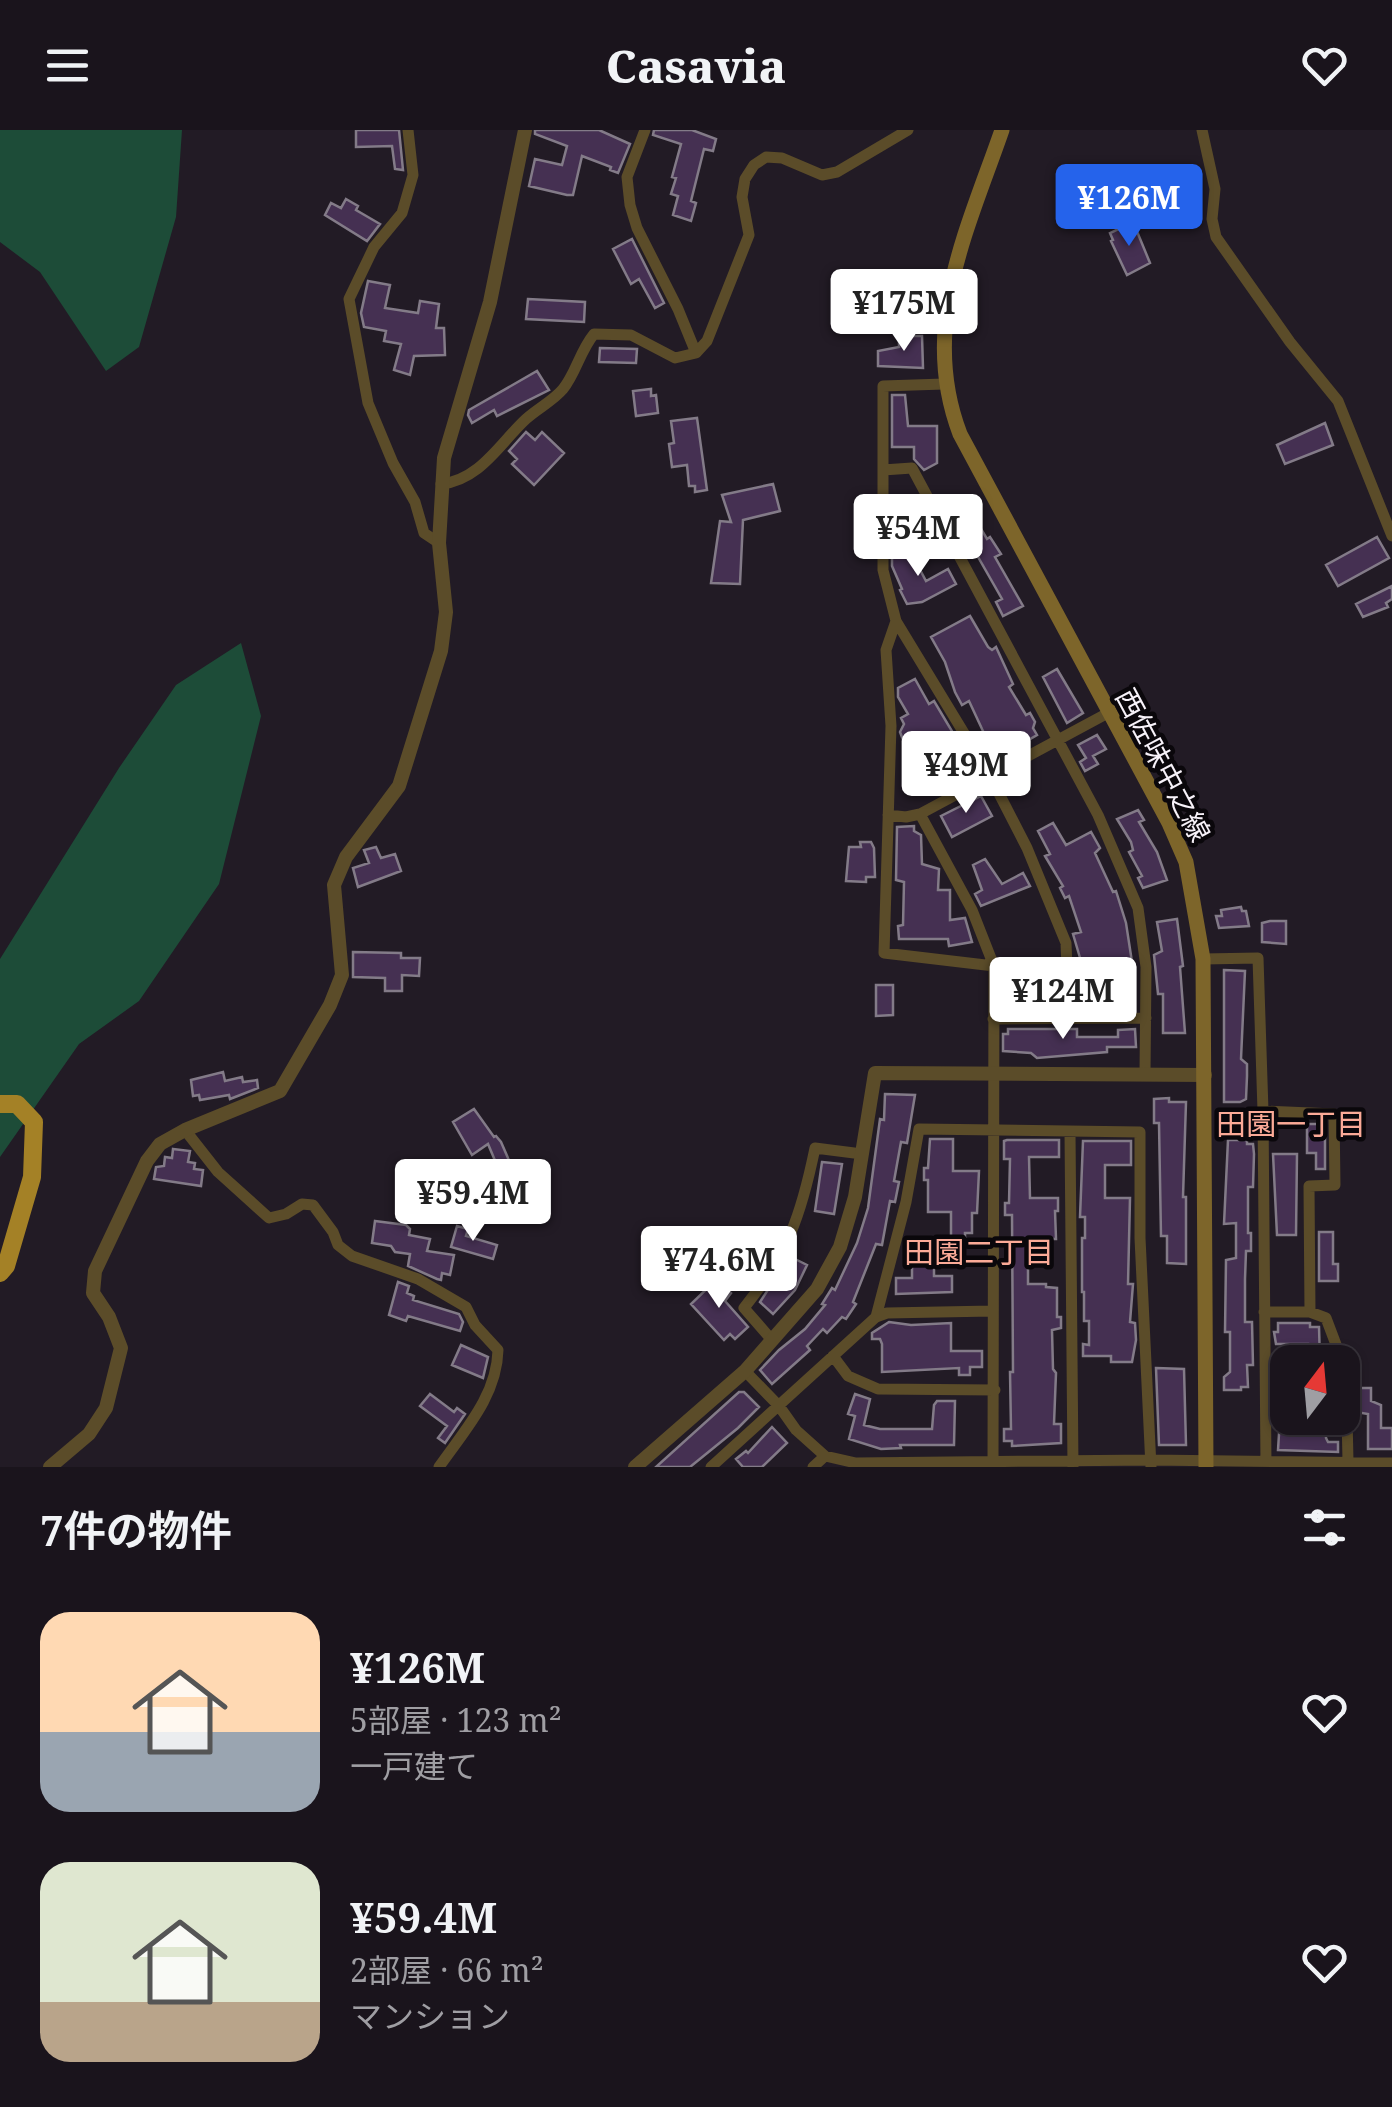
<!DOCTYPE html>
<html lang="ja">
<meta charset="utf-8">
<style>
body{margin:0;font-family:"Noto Serif","Noto Sans JP",serif;background:#231d25;color:#f1f3f6;height:100vh;display:flex;flex-direction:column;font-size:38px;white-space:nowrap}
*{box-sizing:border-box;margin:0}
p{font-size:32px;color:#9f9ea3}
.icon{flex:none;width:55px;height:55px;fill:none;stroke:currentColor;stroke-width:2;stroke-linecap:round;stroke-linejoin:round}
.map{position:relative;height:1337px;overflow:hidden}
.sheet{display:flex;flex-direction:column;background:#1a141c;flex:1}
.sheet>*{flex:none}
.needle{width:65px;rotate:16deg}
.controls{position:absolute;left:1270px;top:1215px;display:grid;gap:20px}
.controls a{display:grid;place-items:center;width:90px;height:90px;border-radius:20px;background:#1a141c;box-shadow:0 2px 8px #0004,0 0 0 2px #38333b;font-size:50px}
.price{position:absolute;translate:-50% -85px;padding:0 22px;border-radius:10px;background:#fff;color:#222;font-size:32px;line-height:65px;filter:drop-shadow(0 2px 5px #0008)}
.price::after{content:'';position:absolute;left:50%;top:60px;width:30px;height:22px;margin-left:-15px;background:inherit;clip-path:polygon(0 0,100% 0,50% 100%)}
.price.active{background:#2563eb;color:#fff}
ul{padding:0;list-style:none}
li{display:flex;align-items:center;gap:30px;height:250px;padding:0 40px}
li span{display:grid;place-items:center;flex:none;width:280px;height:200px;border-radius:30px;color:#555}
li>.icon{margin-inline-start:auto}
span .icon{width:120px;height:120px;fill:#fffc;stroke-width:1}
li b{font-size:42px}
h2{display:flex;justify-content:space-between;align-items:center;height:120px;padding:0 40px;font-size:42px}
header{display:flex;justify-content:space-between;align-items:center;height:130px;padding:0 40px;background:#1a141c;font-size:45px;font-weight:800}
.map>svg:first-child{display:block}
.forest{fill:#1d4c38}
.building{fill:#453052;stroke:#837b88;stroke-width:2.5}
.lines{fill:none;stroke-linecap:round;stroke-linejoin:round}
.minor{stroke:#5b4c29;stroke-width:11}
.tertiary{stroke:#5b4c29;stroke-width:14}
.secondary{stroke:#7d652a;stroke-width:15}
.trunk{stroke:#a48126;stroke-width:18}
.labels{text-anchor:middle;stroke-width:9;stroke-linejoin:round;paint-order:stroke}
.street-label{font-size:28px;fill:#f7f2f9;stroke:#0a070b}
.neighbourhood-label{font-size:30px;fill:#fbaa97;stroke:#0a070b}
</style>
<header><svg class="icon" aria-label="menu" viewBox="0 0 24 24"><path d="M4 6h16M4 12h16M4 18h16"/></svg>Casavia<svg class="icon" aria-label="heart" viewBox="0 0 24 24"><path d="M12 20l-8-8c-3-5 5-10 8-4 3-6 11-1 8 4z"/></svg></header>
<div class="map">
<svg width="1392" height="1337" viewBox="0 0 1392 1337">
<rect width="100%" height="100%" fill="#221b25"/>
<path class="forest" d="M0 0H182L176 87 139 217 106 241 40 142 0 112Z
M241 513 261 586 219 754 139 871 79 914 0 1027V829L119 638 176 555Z"/>
<path class="building" d="M356 0H399L403 40 395 39 392 16 356 17Z
M535 0H599L630 14 618 43 610 40 611 37 582 26 573 65H567L529 56 535 29 562 35 567 16 535 4Z
M654 0H692L716 9 713 21 704 19 691 71 696 73 691 91 673 85 678 66 671 64 676 48 672 47 681 14 653 5Z
M1133 37 1157 38V49L1194 51 1193 74H1176V78H1161V67H1130Z
M346 69 358 76 356 80 380 94 367 111 325 85 331 73 341 78Z
M1129 94 1132 101 1136 99 1150 133 1127 145 1111 111 1113 110 1110 103Z
M632 109 664 173 655 178 639 149 631 154 613 119Z
M368 151 390 155 385 178 418 183 420 171 439 174 436 198H444L445 225 414 226 410 245 394 240 401 214 384 211 386 201 364 197 361 183Z
M528 169 585 172 584 192 526 189Z
M899 206H922L923 238 878 236V221L899 217Z
M600 218 637 219 636 233 599 232Z
M537 241 549 260 497 286 494 280 472 293 468 285 469 280Z
M651 259V266L656 265 658 283 636 286 633 261Z
M892 265H905L908 296H937V333L924 340 914 329V317H892Z
M697 288 707 360 695 362V356H689L687 335 672 337 669 314 674 313 671 291Z
M1325 293 1333 315 1285 334 1277 315Z
M526 302 535 310 542 302 564 323 534 355 512 334 517 329 509 321Z
M773 354 780 381 743 390 740 454 711 453 720 391 731 392 722 365Z
M971 382 987 409 990 407 1001 424 995 427 1023 476 1003 486 996 472 1002 469 957 390Z
M925 385 933 400 901 417 892 397 902 392 903 396Z
M1377 407 1389 428 1338 456 1326 435Z
M909 419 926 451 948 439 956 454 922 472 907 474 900 460 902 459 892 436V426Z
M1392 456V469L1386 473 1388 477 1363 487 1356 474Z
M970 486 988 517 992 520 996 517 1013 554 1009 557 1026 585 1030 583 1035 592 1033 598 1037 605 996 629 969 571 962 575 955 562 945 532 931 507Z
M1057 539 1083 583 1067 593 1043 547Z
M915 549 929 574 934 571 959 613 913 636 900 602 904 594 901 588 908 584 898 567V558Z
M1097 605 1106 619 1093 626 1098 634 1085 641 1080 632 1086 628 1078 615Z
M981 666 992 686 952 707 941 686Z
M1138 680 1144 690 1139 692 1157 722 1167 750 1143 758 1138 748 1142 746 1129 722 1133 720 1131 712 1117 689Z
M1053 693 1066 715 1091 702 1100 718 1095 723 1113 762 1116 761 1126 793 1132 832H1128L1133 874 1079 876 1078 861 1089 860 1086 837 1083 838 1073 804 1081 802 1069 766 1065 768 1060 758 1063 756 1045 726 1050 724 1038 701Z
M914 696V701L921 705 922 734 939 739 938 760H950V790L965 788 972 812 949 816 948 809H899L898 796 903 795 904 752 896 750 897 697Z
M860 712H871L874 718 875 747H866V752L846 751 849 717H861Z
M376 717 381 728 395 724 401 741 358 757 353 738 369 733 364 720Z
M985 729 1002 754 1023 743 1030 756 981 776 975 764 982 760 973 735Z
M1241 777 1242 781H1246L1249 796 1219 798 1216 786H1222L1221 780Z
M1177 789 1183 836 1180 837 1185 903H1163V864H1158L1154 825 1162 821 1157 792Z
M1270 791H1286V814L1262 812V793Z
M353 822 401 823V828H420L419 846 402 845V861H385V848L353 847Z
M1224 840 1245 841 1241 929 1247 934V946L1246 969 1240 972H1224Z
M876 855H893V885L876 886Z
M1008 899H1077V907H1118V900L1135 899 1136 917H1107V922L1037 928 1031 923 1003 921V904H1008Z
M223 942 225 951 242 947 243 952 257 950 258 958 230 969 229 965 200 970 199 965 193 966 191 950Z
M885 964 915 965 907 1013 901 1012 894 1051 899 1052 895 1072 890 1071 882 1115 876 1114 853 1172 856 1174 846 1189 842 1187 827 1203 823 1199 807 1216 810 1220 772 1254 760 1240 779 1220 805 1199 825 1175 822 1174 832 1158 835 1160 857 1113 868 1078 880 989 884 990Z
M1169 968V972H1186L1183 1067H1186V1134L1167 1133V1106H1161L1159 993H1154V969Z
M474 979 494 1007 496 1006 501 1012 511 1035 499 1040 488 1014 472 1025 453 992Z
M1307 994H1325V1039H1316V1023H1307Z
M930 1009H953V1041H979L977 1083H972V1103H965V1107H951V1082H928V1050H924V1038H928Z
M1007 1010H1059V1027H1029L1030 1068H1058V1081H1055L1056 1109H1049L1044 1115H1028V1154H1046V1157L1057 1158V1187H1061V1198L1052 1200 1053 1239 1056 1243 1054 1294H1061V1313L1012 1316V1311H1004V1299H1011L1010 1242H1013L1012 1085H1005V1073H1009L1010 1029H1004V1011Z
M1228 1010H1247V1014H1253L1254 1024 1253 1057H1248V1103H1251V1121H1246L1245 1149V1192H1252L1253 1235H1247L1248 1257H1241V1260H1224V1247L1230 1242V1202H1225L1226 1130 1236 1128V1093L1224 1094Z
M1083 1011H1131V1035H1105V1068H1130L1128 1154H1133L1130 1192 1135 1193 1136 1210 1132 1232H1111V1226H1083V1214L1089 1215V1191H1084V1162H1082V1108H1085V1087H1080Z
M173 1019 190 1021 188 1032 195 1033 194 1039 203 1040 201 1056 154 1049 156 1037 164 1036 165 1027 172 1028Z
M1273 1024H1297L1296 1105H1277Z
M822 1032 842 1034 834 1084 815 1081Z
M375 1091 406 1095 410 1099 409 1105 430 1109 427 1121 454 1125 450 1145 442 1143 441 1150 437 1149 408 1136 410 1124 395 1122 391 1116 372 1113Z
M457 1096 468 1099 466 1106 497 1115 493 1129 451 1117Z
M743 1101 763 1112 752 1148 737 1143 739 1137 735 1123Z
M1319 1102H1333V1134H1338V1151H1319Z
M912 1118H934V1146H952V1162L896 1164V1148H912Z
M793 1128 807 1135 795 1160 773 1184 760 1172 788 1129 792 1131Z
M717 1149 731 1163 725 1171 748 1197 735 1209 730 1204 724 1210 691 1174Z
M398 1152 409 1156 407 1163 414 1166 413 1170 459 1184 463 1192 460 1201 408 1186 406 1191 389 1185Z
M889 1192 911 1195 951 1193V1221H982V1237H970V1245H959V1238L882 1242V1214L880 1209H872V1203Z
M1278 1193H1310V1197H1319L1320 1232H1308V1214H1276L1274 1202H1278Z
M461 1215 488 1227 483 1248 452 1235Z
M1156 1238 1184 1239 1186 1315H1159Z
M1357 1258H1371V1271L1381 1275V1298H1392V1319H1368V1284L1356 1282Z
M739 1262H744L759 1277 738 1298 690 1337H656Z
M430 1264 454 1282 457 1278 465 1284 445 1313 438 1308 447 1296 420 1276Z
M855 1264 870 1269 864 1295 880 1299H932L934 1275 937 1271H955L954 1315H900L901 1318 881 1319 849 1309 855 1286 848 1284Z
M1280 1288H1326V1308L1328 1312H1338V1322L1278 1320Z
M772 1297 787 1313 762 1337H743L736 1329 746 1321 748 1323Z"/>
<g class="lines">
<path class="minor" d="M408 0 413 45 402 83 374 117 349 169 368 273 393 333 415 372 424 403 439 413
M645 0 627 47 630 75 637 98 678 179 696 223
M1202 0 1215 59 1212 89 1216 107 1290 212 1338 271 1392 406
M944 254 883 256V440L896 491 990 646 1027 718 1066 813 1069 888
M883 340 912 338 1098 685 1138 778 1146 837 1145 944
M441 354C480 350 500 313 526 289 538 278 553 271 563 259 576 243 580 221 594 204L631 205 675 228 696 223 707 211 749 105 742 67 745 49 754 35 766 27 782 28 822 45 837 42 908 0
M896 491 886 520 891 596 884 823 994 836
M920 684 972 780 994 836 993 1334
M888 685 906 687 920 684 1108 583
M1203 829 1258 828 1263 981 1266 1334
M993 889 1146 888
M1263 981 1334 984 1335 1055 1309 1056 1310 1182
M185 1000 218 1042 269 1088 286 1084 302 1074 313 1075 333 1102 338 1115 352 1126 418 1149 466 1177 475 1195 498 1220C497 1266 464 1301 439 1337
M1070 1002 1073 1337
M1264 1182H1310L1326 1188 1346 1241 1348 1331
M876 1187 906 1072 919 999 1140 1002V1108L1151 1337
M771 1209 744 1178C788 1123 801 1086 815 1018L862 1024
M833 1226 848 1246 878 1259 995 1260
M745 1241 779 1276 796 1300 825 1326 856 1333 1151 1330 1392 1333
M711 1337 876 1187 887 1183 992 1181
M813 1337 825 1326"/>
<path class="tertiary" d="M50 1337 89 1304 106 1278 121 1218 109 1187 93 1163 95 1141 147 1031 160 1014 185 1000 280 961 330 875 342 845 334 755 346 727 399 656 441 521 446 482 439 413 444 328 490 172 525 0
M635 1337 745 1241 817 1159 840 1117 855 1067 875 943 1205 945"/>
<path class="secondary" d="M1002 0C967 101 919 197 960 304L1169 693 1186 732 1203 829 1206 1337"/>
<path class="trunk" d="M0 974H17L34 992 32 1047 6 1136 0 1143"/>
</g>
<g class="labels">
<g class="street-label">
<text transform="translate(1163 635) rotate(62)" y="10">西佐味中之線</text>
</g>
<g class="neighbourhood-label">
<text x="1291" y="1005">田園一丁目</text>
<text x="979" y="1133">田園二丁目</text>
</g>
</g>
</svg>
<div class="controls">
<a><svg class="needle" viewBox="-14 -14 28 28"><path d="M0-13l5 13h-10z" fill="#e53935"/><path d="M0 13l5-13h-10z" fill="#9f9ea3"/></svg></a>
</div>
<b class="price active" style="left:1129px;top:119px">¥126M</b>
<b class="price" style="left:904px;top:224px">¥175M</b>
<b class="price" style="left:918px;top:449px">¥54M</b>
<b class="price" style="left:966px;top:686px">¥49M</b>
<b class="price" style="left:1063px;top:912px">¥124M</b>
<b class="price" style="left:473px;top:1114px">¥59.4M</b>
<b class="price" style="left:719px;top:1181px">¥74.6M</b>
</div>
<section class="sheet">
<h2>7件の物件<svg class="icon" aria-label="filters" viewBox="0 0 24 24"><path d="M4 7h16M4 17h16"/><circle cx="9" cy="7" r="2"/><circle cx="15" cy="17" r="2"/></svg></h2>
<ul>
<li><span style="background:linear-gradient(#ffd9b3 60%,#9aa5b1 0)"><svg class="icon" aria-label="home" viewBox="0 0 24 24"><path d="M3 11l9-7 9 7M6 9v11h12V9"/></svg></span><div><b>¥126M</b><p>5部屋 · 123 m²</p><p>一戸建て</p></div><svg class="icon" aria-label="heart" viewBox="0 0 24 24"><path d="M12 20l-8-8c-3-5 5-10 8-4 3-6 11-1 8 4z"/></svg></li>
<li><span style="background:linear-gradient(#dfe7d0 70%,#b9a48a 0)"><svg class="icon" aria-label="home" viewBox="0 0 24 24"><path d="M3 11l9-7 9 7M6 9v11h12V9"/></svg></span><div><b>¥59.4M</b><p>2部屋 · 66 m²</p><p>マンション</p></div><svg class="icon" aria-label="heart" viewBox="0 0 24 24"><path d="M12 20l-8-8c-3-5 5-10 8-4 3-6 11-1 8 4z"/></svg></li>
</ul>
</section>
